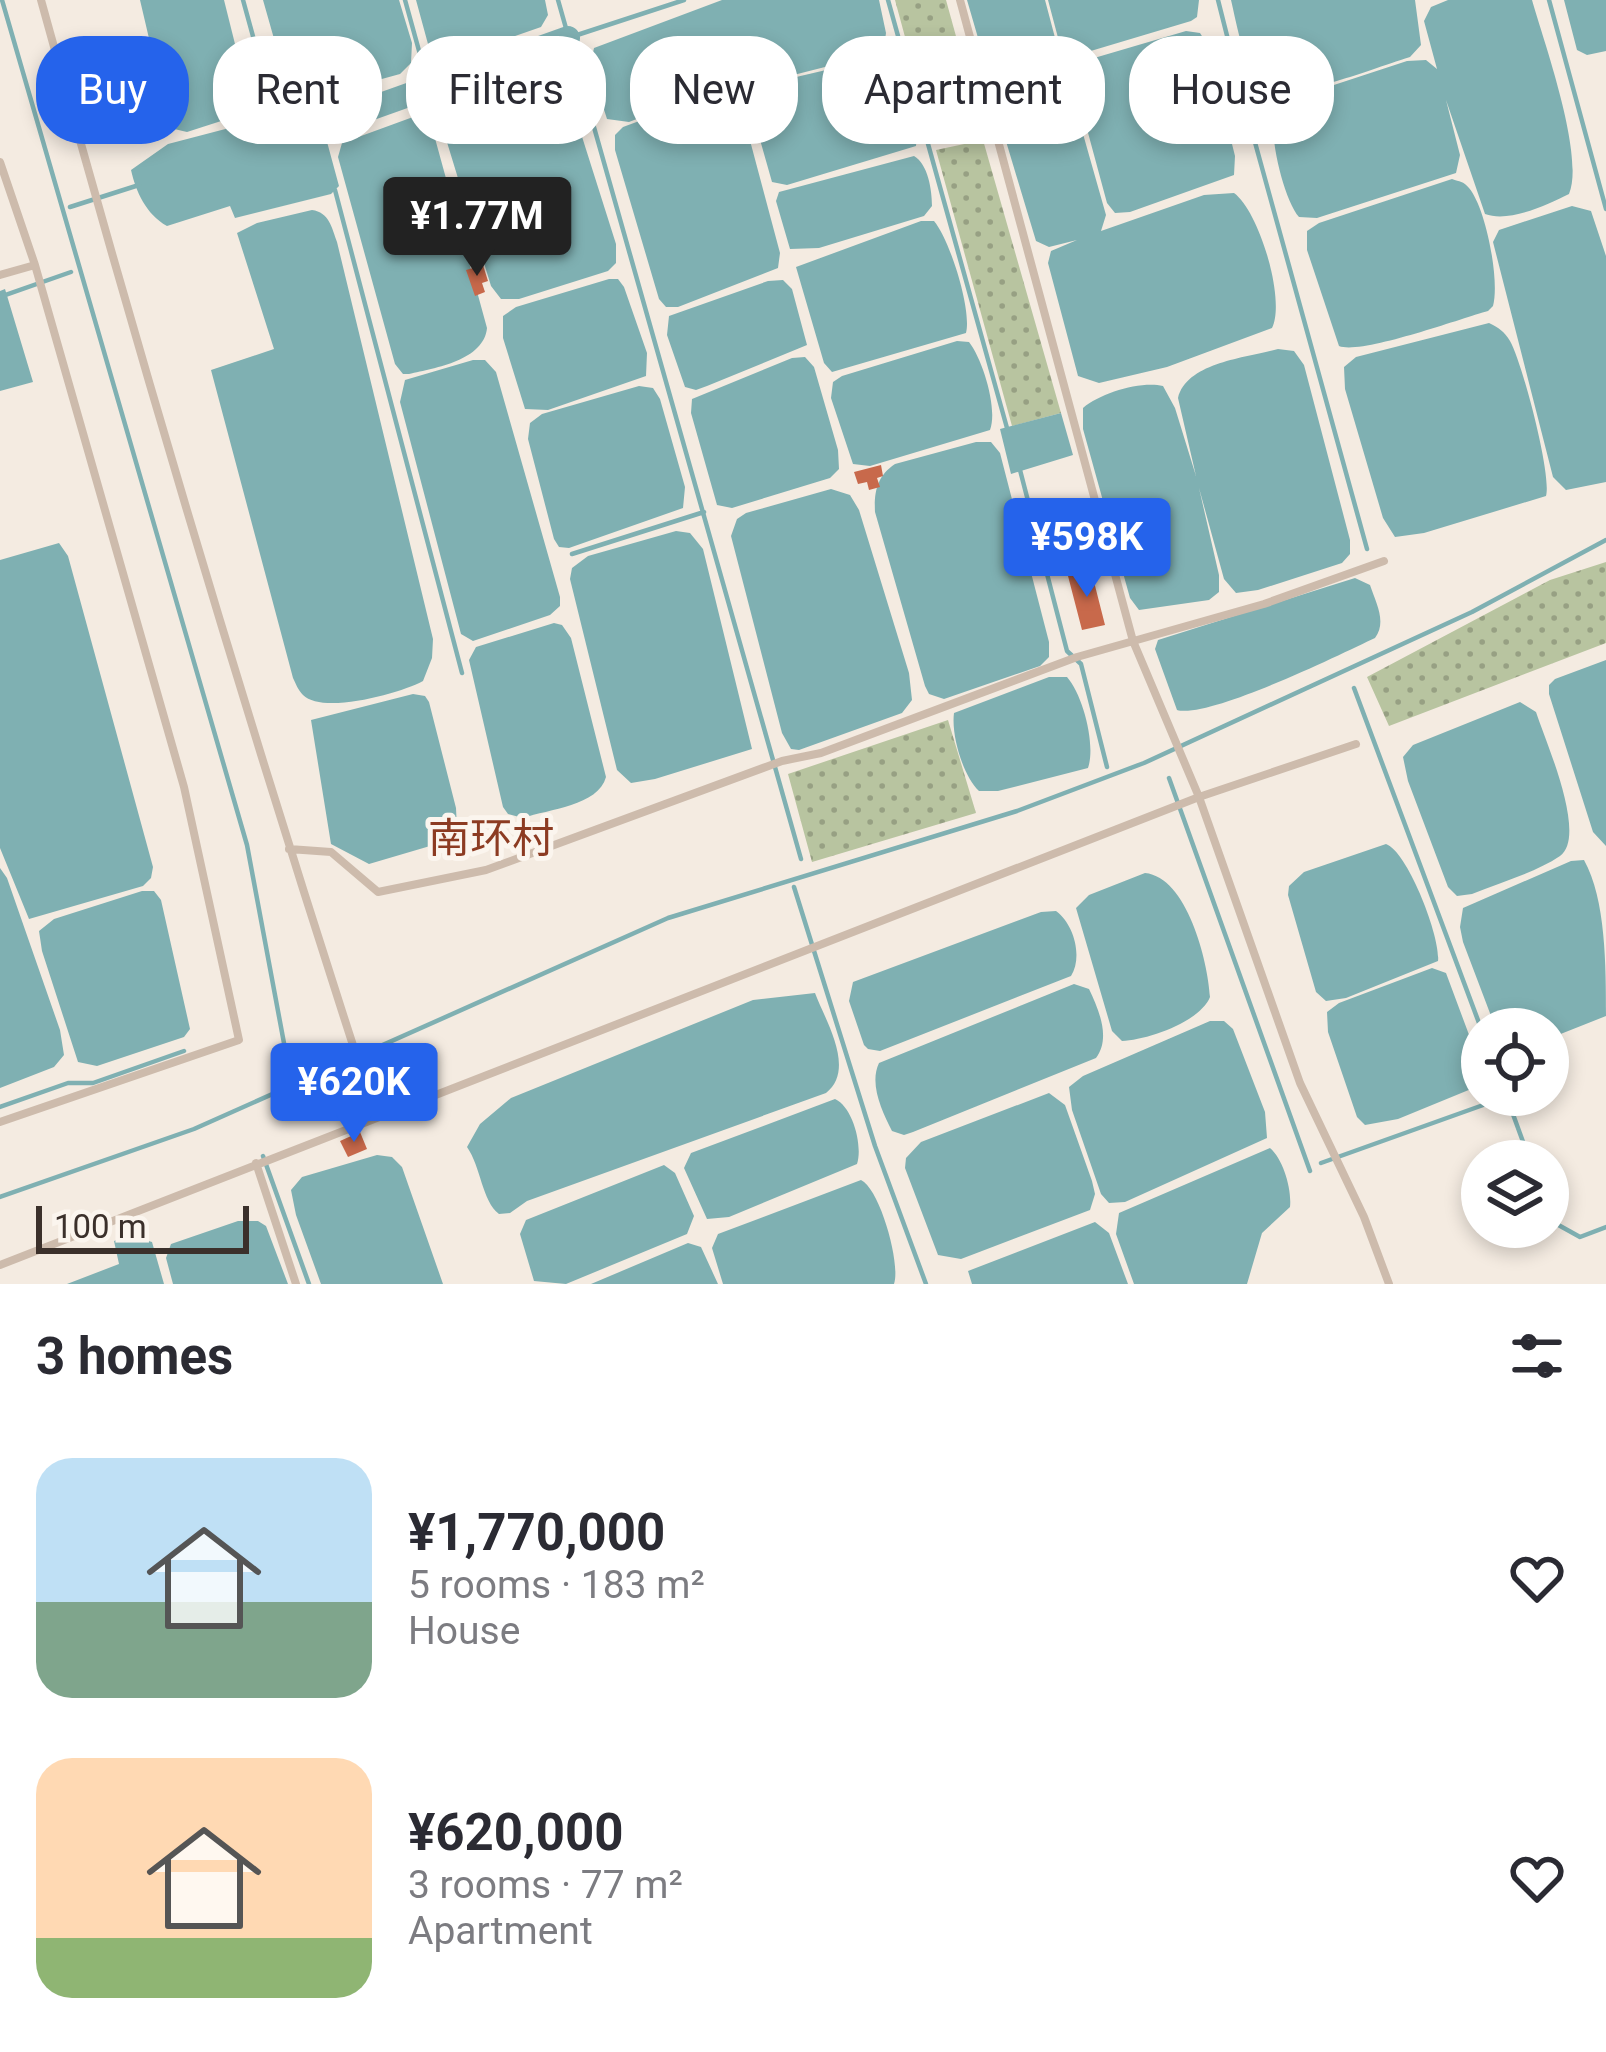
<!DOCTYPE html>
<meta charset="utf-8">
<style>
body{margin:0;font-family:Roboto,"Noto Sans SC",sans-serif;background:#f2f2f3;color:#2b2b33;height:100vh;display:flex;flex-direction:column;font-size:45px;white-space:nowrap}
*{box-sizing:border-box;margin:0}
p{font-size:39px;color:#7c7c81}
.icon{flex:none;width:66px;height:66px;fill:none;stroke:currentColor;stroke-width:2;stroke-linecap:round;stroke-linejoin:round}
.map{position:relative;height:1284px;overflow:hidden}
.details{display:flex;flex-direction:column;background:#fff;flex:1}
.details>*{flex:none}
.guide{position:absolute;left:36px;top:36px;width:1536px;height:108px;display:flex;gap:24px}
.controls{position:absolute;left:1461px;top:1008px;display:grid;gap:24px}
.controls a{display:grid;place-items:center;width:108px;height:108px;border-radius:50%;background:#fff;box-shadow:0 6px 18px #0003;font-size:60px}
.scale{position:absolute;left:36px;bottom:30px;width:213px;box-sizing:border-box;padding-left:12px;border:6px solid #3b302b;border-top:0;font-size:33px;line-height:42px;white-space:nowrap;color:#3b302b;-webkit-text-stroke:9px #fbf5ee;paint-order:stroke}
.price{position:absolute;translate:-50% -102px;padding:0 27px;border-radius:12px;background:#2563eb;color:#fff;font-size:39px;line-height:78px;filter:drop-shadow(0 3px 6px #0008)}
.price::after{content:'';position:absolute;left:50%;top:72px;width:36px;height:27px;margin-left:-18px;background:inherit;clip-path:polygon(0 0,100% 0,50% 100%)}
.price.selected{background:#222;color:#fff}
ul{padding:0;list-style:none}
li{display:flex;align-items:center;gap:36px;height:300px;padding:0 36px}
li span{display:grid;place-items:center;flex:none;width:336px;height:240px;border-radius:36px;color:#555}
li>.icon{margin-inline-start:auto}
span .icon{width:144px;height:144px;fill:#fffc;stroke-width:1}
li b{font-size:51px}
h2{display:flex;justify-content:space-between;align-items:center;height:144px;padding:0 36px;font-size:51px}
.pill{padding:0 42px;border-radius:48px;background:#fff;box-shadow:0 6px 18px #0003;font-size:42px;line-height:108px}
.pill.selected{background:#2563eb;color:#fff}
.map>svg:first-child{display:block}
.grass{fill:url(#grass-dots)}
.water{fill:#7fb0b2}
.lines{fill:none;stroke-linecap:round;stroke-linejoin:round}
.stream{stroke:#7fb0b2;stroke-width:4.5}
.river{stroke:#7fb0b2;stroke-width:24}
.building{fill:#c8694b}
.service{stroke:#cdbbac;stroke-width:8}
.labels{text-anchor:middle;stroke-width:10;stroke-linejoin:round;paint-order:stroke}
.quarter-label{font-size:42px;fill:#8c3b22;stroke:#fbf5ee}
</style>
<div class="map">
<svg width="1606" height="1284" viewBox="0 0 1606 1284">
<defs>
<pattern id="grass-dots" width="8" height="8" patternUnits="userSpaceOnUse" patternTransform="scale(3)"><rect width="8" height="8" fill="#b8c4a0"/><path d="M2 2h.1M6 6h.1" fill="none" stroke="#97a083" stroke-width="1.8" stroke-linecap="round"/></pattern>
</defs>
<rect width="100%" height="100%" fill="#f4ebe1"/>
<path class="grass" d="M895 0H946L983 134 934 144Z
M983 140 1061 413 1012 426 936 150Z
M1606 562V643L1389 726 1367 677 1550 580Z
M948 720 976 813 812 862 788 774Z"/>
<path class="water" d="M140 0H224L249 100 246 113 187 132 170 128Z
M263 0H399L412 43 411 63 400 74 309 99 295 97 288 88Z
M416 0H545L548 15 541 27 461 55 441 58 428 44Z
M722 0H879L886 33 884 47 876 54 766 82H732L629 122 607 119 590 66 594 48Z
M967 0H1045L1058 49 1056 59 990 79Z
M1048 0H1199L1197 17 1191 21 1074 56 1061 49Z
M1231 0H1415L1421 45 1410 57C1382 65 1287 104 1264 88 1246 77 1236 21 1231 0Z
M1448 0H1532C1544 42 1585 156 1569 194 1547 205 1509 223 1485 214L1446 100 1460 155 1456 173 1317 218 1299 217C1283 198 1266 127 1276 104L1407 61 1426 60 1437 69 1424 21 1431 7Z
M1564 0H1606V51L1587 55 1577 50Z
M1186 31 1200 33 1207 44 1235 156 1234 175 1130 212 1115 213 1107 203 1074 81 1075 68 1084 61Z
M886 56C905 75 920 119 916 146L787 185 772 182 749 101V88Z
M1050 70 1061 71 1068 81 1106 215 1101 231 1204 195 1234 193C1259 211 1286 300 1272 328L1167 367 1099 383 1078 376 1048 263 1051 251 1077 240 1049 247 1036 241 993 98 996 86Z
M555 72 565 83 616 244V263L608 271 519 299H501L491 286 446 139 443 118C460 99 530 71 555 72Z
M730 92 740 103 780 253 778 268 678 307H666L659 299 615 150V135L623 127 715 93Z
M317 105 339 186 331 194 235 218 230 206 167 226C146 214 136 192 131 170L168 144Z
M413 117 428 123 433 131 487 328C484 360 436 368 409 374H403L395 364 338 157 342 143Z
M914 156C928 164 932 190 932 206L924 216 819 248 790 249 776 201 779 192Z
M1452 179C1460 182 1463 181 1469 188 1486 208 1500 281 1493 306L1488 311C1459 319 1361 355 1339 346L1307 250V231L1319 223Z
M1572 206 1591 211 1606 256V482L1566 490 1553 477 1493 242 1499 230Z
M312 210C329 212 332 228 337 242L433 639 432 658 423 681C401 693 323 715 303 695 298 690 296 684 293 678L211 370 274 349 237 233 257 223Z
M921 221H934C950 240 972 310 966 333L832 372 824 363 796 267Z
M609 279H618L624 287 647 353 646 376 548 410 525 409 503 338V316L516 307Z
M783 280 792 289 807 345 707 386 696 390 685 387 667 335 669 316 768 281Z
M5 289 33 382 0 391V291Z
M1489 323C1499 328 1504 331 1510 341 1522 362 1552 475 1546 496L1424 533 1395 537 1383 518 1345 389 1344 367 1356 357Z
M957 341 969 342C983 360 998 409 990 430L870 466 853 464 831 398 833 382 842 376Z
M1278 349 1294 351 1304 365 1350 540V554L1342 563 1258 590 1236 593 1224 579 1199 488 1219 575V592L1209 600 1139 610 1130 598 1083 429V408C1101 393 1140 381 1163 386L1175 408 1196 476 1178 398C1187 362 1247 358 1278 349Z
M805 357 814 367 838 450 839 469 830 478 732 508 717 505 691 413 692 399 792 358Z
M473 360H485L496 372 560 597V606L550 615 473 641 461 634 400 402 405 380Z
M639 386 653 388 660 399 685 487 683 508 569 548 559 547 554 539 528 439 530 423 542 414Z
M1061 413 1073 455 1011 474 1000 429Z
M976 442H991L1000 453 1049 642V657L1040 666 944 699 929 694 925 686 875 512C874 492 877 476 895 464Z
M831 489 850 495 859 510 909 673 912 700 902 713 799 750 791 749 782 733 731 536 737 519 746 513Z
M676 531 690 533 703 549 752 749 655 779 631 783 617 770 570 579 572 568 588 556Z
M59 543 68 556 153 867 151 878 143 886 29 919 0 848V560Z
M1355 578 1370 585C1376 603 1387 622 1375 638 1339 655 1209 719 1177 710L1155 649 1158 640Z
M554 623 562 625 571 638 606 777C598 806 549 809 523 818L508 814 503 807 469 660 476 647Z
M1606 660V846L1593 832 1549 694V685L1555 679Z
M1049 677H1067C1083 695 1096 745 1088 768L998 791H979C963 776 951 735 954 713Z
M413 694 425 696 429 702 456 808 457 829 447 841 369 864 331 844 311 720Z
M1520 702 1536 712C1545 740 1588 836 1560 856 1535 873 1500 882 1472 894L1457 896 1448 887 1408 781 1403 757 1413 745Z
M1386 844C1408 852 1441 938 1438 961L1346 998 1326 1001 1316 992 1288 895 1289 886 1304 872Z
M1584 860C1606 899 1606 967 1606 1016L1548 1039V1029H1496L1463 942 1460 927 1463 908 1571 861Z
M0 868 7 878 60 1030 64 1055 54 1067 0 1088Z
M1145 873C1187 877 1208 961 1210 997 1200 1022 1147 1040 1122 1041L1112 1031 1076 908 1089 895Z
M142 891H154L161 900 190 1029 184 1037 97 1066 78 1062 42 951 39 931 54 919Z
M1056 911C1074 924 1083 957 1071 976L880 1051 868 1049 864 1045 849 1001 853 982 1041 912Z
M1432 968 1446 973 1481 1067 1476 1087 1398 1119 1365 1125 1357 1117 1328 1032 1327 1012 1339 1003Z
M1074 984 1089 989C1099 1010 1111 1038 1096 1058L913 1132 904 1135 892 1131C882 1111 869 1084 879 1063Z
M815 993C826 1022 856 1069 826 1093L527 1201 510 1213 499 1214C482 1201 481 1167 467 1147L480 1124 511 1098 753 1000Z
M1210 1021H1224L1233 1029 1265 1112 1267 1138 1125 1202 1109 1203 1101 1194 1072 1110 1069 1087 1083 1076Z
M1049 1093 1065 1105 1092 1181 1095 1194 1090 1210 961 1259 938 1255 905 1168 906 1158 921 1142Z
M835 1099C853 1107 863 1146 857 1164L729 1217 707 1219 684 1168 691 1153Z
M1270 1148C1283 1159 1292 1189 1290 1207L1262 1233 1247 1284H1134L1116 1234 1119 1213Z
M377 1155 392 1157 402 1167 443 1284H321L296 1215 291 1190 302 1177Z
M664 1165 675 1173 694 1216 687 1234 566 1284 534 1281 520 1234 526 1220Z
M861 1180C880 1189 901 1264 894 1284H723L712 1248 718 1234Z
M238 1221H258L266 1226 288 1284H173L166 1258 171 1244Z
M1095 1222 1109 1233 1128 1284H972L968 1271Z
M128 1235 152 1242 164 1284H67L119 1264 114 1241Z
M688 1243 701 1247 718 1284H591Z"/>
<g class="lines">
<path class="stream" d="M2 0 247 845 292 1086
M243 0 276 120
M405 0 429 87
M558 0 801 859
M888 0 1007 428
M1218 0 1244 103
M1549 0 1606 209
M568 38 684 0
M1248 117 1367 549
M335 190 462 673
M70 207 139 185
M0 297 71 272
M1020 470 1067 651 1081 664 1107 767
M572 554 704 512
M1354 688 1482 1031
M1169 778 1310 1171
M794 887 875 1146 926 1284
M1506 1095 1530 1161
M0 1107 68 1083H93L184 1051
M263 1156 309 1284
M1321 1163 1500 1099
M0 1197 194 1129 668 918 1017 811 1144 763 1472 612 1606 540
M1548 1208 1553 1222 1580 1237 1606 1227"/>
<path class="river" d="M313 129 568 38"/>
</g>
<path class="building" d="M483 265 488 281 482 283 485 292 475 296 466 270Z
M881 465 883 476 877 478 880 487 869 490 867 482 858 484 854 472Z
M1091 570 1105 625 1082 630 1068 576Z
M360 1132 367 1149 348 1157 340 1141Z"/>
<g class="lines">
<path class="service" d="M41 0C144 375 255 746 376 1116
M960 0 1133 641 1199 797 1300 1083 1364 1217 1389 1284
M0 162 35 265 184 787 239 1040 0 1122
M0 275 35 265
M289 849 331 852 378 892 486 870 782 761 821 753 1077 657 1264 604 1384 561
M256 1163 296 1284
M0 1265 1199 797 1356 744"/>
</g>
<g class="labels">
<g class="quarter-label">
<text x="491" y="853">南环村</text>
</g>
</g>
</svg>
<div class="controls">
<a><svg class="icon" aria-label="locate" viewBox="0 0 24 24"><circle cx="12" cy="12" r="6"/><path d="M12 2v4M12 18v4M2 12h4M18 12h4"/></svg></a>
<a><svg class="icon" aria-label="layers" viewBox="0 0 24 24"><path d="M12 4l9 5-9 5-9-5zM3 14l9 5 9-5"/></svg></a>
</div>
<div class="scale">100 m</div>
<b class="price selected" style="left:477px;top:279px">¥1.77M</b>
<b class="price" style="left:1087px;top:600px">¥598K</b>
<b class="price" style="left:354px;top:1145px">¥620K</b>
<div class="guide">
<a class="pill selected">Buy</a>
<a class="pill">Rent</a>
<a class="pill">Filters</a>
<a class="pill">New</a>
<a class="pill">Apartment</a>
<a class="pill">House</a>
</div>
</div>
<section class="details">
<h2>3 homes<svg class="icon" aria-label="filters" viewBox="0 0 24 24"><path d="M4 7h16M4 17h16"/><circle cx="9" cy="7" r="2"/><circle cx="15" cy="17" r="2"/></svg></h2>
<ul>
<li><span style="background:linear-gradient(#bfe0f5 60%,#7fa58c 0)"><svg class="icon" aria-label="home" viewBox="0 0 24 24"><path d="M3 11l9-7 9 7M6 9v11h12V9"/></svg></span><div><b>¥1,770,000</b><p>5 rooms · 183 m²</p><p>House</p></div><svg class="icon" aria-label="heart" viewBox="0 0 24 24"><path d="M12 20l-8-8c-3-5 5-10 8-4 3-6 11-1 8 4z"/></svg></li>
<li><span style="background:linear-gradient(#ffd9b3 75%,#8fb573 0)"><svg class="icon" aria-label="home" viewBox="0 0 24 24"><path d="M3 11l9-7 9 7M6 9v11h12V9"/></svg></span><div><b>¥620,000</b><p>3 rooms · 77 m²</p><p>Apartment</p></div><svg class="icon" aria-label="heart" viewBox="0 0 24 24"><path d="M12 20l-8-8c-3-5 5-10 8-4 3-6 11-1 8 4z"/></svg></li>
</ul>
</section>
